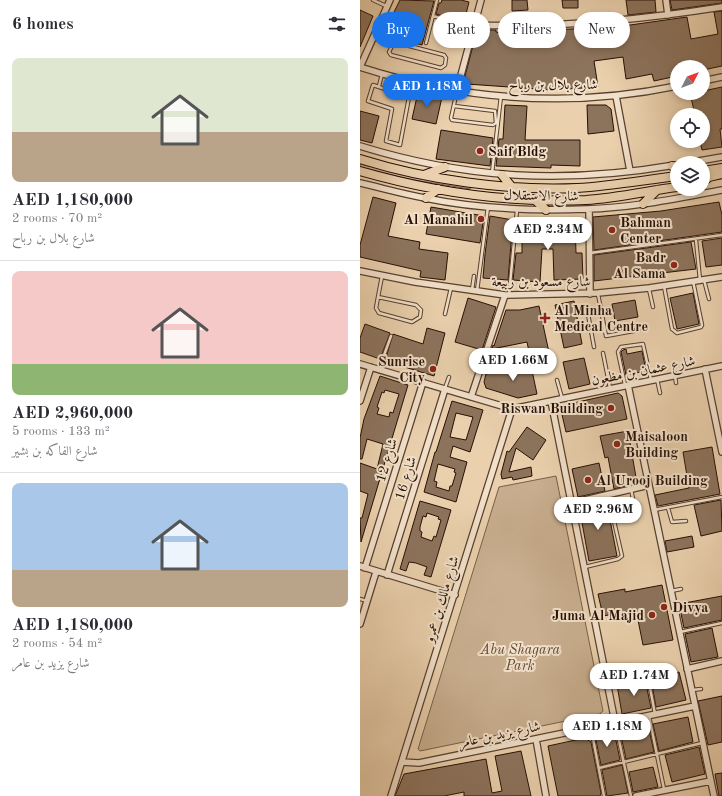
<!DOCTYPE html>
<meta charset="utf-8">
<style>
body{margin:0;font-family:"Old Standard TT",Amiri,serif;background:#f2f2f3;color:#2b2b33;height:100vh;display:flex;flex-direction:column;font-size:15px;white-space:nowrap}
*{box-sizing:border-box;margin:0}
p{font-size:13px;color:#7c7c81}
.icon{flex:none;width:22px;height:22px;fill:none;stroke:currentColor;stroke-width:2;stroke-linecap:round;stroke-linejoin:round}
.map{position:relative;flex:1;overflow:hidden}
.sheet{display:flex;flex-direction:column;background:#fff;width:360px}
.sheet>*{flex:none}
.guide{position:absolute;left:12px;top:12px;width:290px;height:36px;display:flex;gap:8px}
.needle{width:26px;rotate:48deg}
.fabs{position:absolute;left:310px;top:60px;display:grid;gap:8px}
.fabs a{display:grid;place-items:center;width:40px;height:40px;border-radius:50%;background:#fff;box-shadow:0 2px 6px #0003;font-size:20px}
.price{position:absolute;translate:-50% -34px;padding:0 9px;border-radius:14px;background:#fff;color:#222;font-size:13px;line-height:26px;filter:drop-shadow(0 1px 2px #0008)}
.price::after{content:'';position:absolute;left:50%;top:24px;width:12px;height:9px;margin-left:-6px;background:inherit;clip-path:polygon(0 0,100% 0,50% 100%)}
.price.on{background:#1a73e8;color:#fff}
ul{padding:0;list-style:none}
li{display:grid;align-content:center;gap:8px;height:212px;padding:0 12px}
li+li{border-top:1px solid #e1e1e2}
li span{display:grid;place-items:center;height:124px;border-radius:8px;color:#555}
li>.icon{margin-inline-start:auto}
span .icon{width:72px;height:72px;fill:#fffc;stroke-width:1}
li b{font-size:17px}
h2{display:flex;justify-content:space-between;align-items:center;height:48px;padding:0 12px;font-size:17px}
.tag{padding:0 14px;border-radius:18px;background:#fff;box-shadow:0 2px 6px #0003;font-size:14px;line-height:36px}
.tag.on{background:#1a73e8;color:#fff}
main{display:flex;flex:1;min-height:0}
.map>svg:first-child{display:block}
.green{fill:#c9af90;stroke:#785f4a}
.building{fill:#8c735c;stroke:#270f04;fill-rule:evenodd}
.lines{fill:none;stroke-linecap:round;stroke-linejoin:round}
.lane-casing{stroke:#583f2e;stroke-width:4.5}
.street-casing{stroke:#583f2e;stroke-width:8}
.primary-casing{stroke:#270f04;stroke-width:10}
.lane{stroke:#f1e0ca;stroke-width:2.5}
.street{stroke:#f1e0ca;stroke-width:5.5}
.primary{stroke:#ead0ad;stroke-width:8}
.poi-dot{fill:#8f2418;stroke:#f1e0ca;stroke-width:1.5}
.labels{text-anchor:middle;stroke-width:4;stroke-linejoin:round;paint-order:stroke}
.street-label{font-size:14px;fill:#270f04;stroke:#f1e0ca}
.poi-label{font-size:14px;font-weight:bold;fill:#270f04;stroke:#f1e0ca;text-anchor:start}
.park-label{font-size:14px;font-style:italic;fill:#604735;stroke:#f1e0ca}
</style>
<main>
<section class="sheet">
<h2>6 homes<svg class="icon" aria-label="filters" viewBox="0 0 24 24"><path d="M4 7h16M4 17h16"/><circle cx="9" cy="7" r="2"/><circle cx="15" cy="17" r="2"/></svg></h2>
<ul>
<li><span style="background:linear-gradient(#dfe7d0 60%,#b9a48a 0)"><svg class="icon" aria-label="home" viewBox="0 0 24 24"><path d="M3 11l9-7 9 7M6 9v11h12V9"/></svg></span><div><b>AED 1,180,000</b><p>2 rooms · 70 m²</p><p>شارع بلال بن رباح</p></div></li>
<li><span style="background:linear-gradient(#f6c9c9 75%,#8fb573 0)"><svg class="icon" aria-label="home" viewBox="0 0 24 24"><path d="M3 11l9-7 9 7M6 9v11h12V9"/></svg></span><div><b>AED 2,960,000</b><p>5 rooms · 133 m²</p><p>شارع الفاكه بن بشير</p></div></li>
<li><span style="background:linear-gradient(#a9c7e8 70%,#b9a48a 0)"><svg class="icon" aria-label="home" viewBox="0 0 24 24"><path d="M3 11l9-7 9 7M6 9v11h12V9"/></svg></span><div><b>AED 1,180,000</b><p>2 rooms · 54 m²</p><p>شارع يزيد بن عامر</p></div></li>
</ul>
</section>
<div class="map">
<svg width="362" height="796" viewBox="0 0 362 796">
<rect width="100%" height="100%" fill="#ead0ad"/>
<filter id="stains"><feTurbulence type="fractalNoise" baseFrequency=".005" numOctaves="4"/><feColorMatrix values="0 0 0 0 .2 0 0 0 0 .09 0 0 0 0 .02 0 0 0 .5 -.17"/></filter>
<radialGradient id="worn" r=".72"><stop offset=".6" stop-color="#630" stop-opacity="0"/><stop offset="1" stop-color="#630" stop-opacity=".3"/></radialGradient>
<path class="green" d="M0 164 47 175 111 186 110 189 48 179 0 167Z
M196 476 243 711 240 714 60 751 58 749 139 487Z"/>
<path class="building" d="M40 0 74 1 62 45 23 35 29 14H33Z
M82 0H101L109 2 104 22 76 14 79 3H81Z
M152 0H167L168 10 152 11Z
M202 0H218V8H203Z
M266 0H295L296 12 268 15Z
M310 0H362V3L312 10Z
M0 10 13 16 0 47Z
M362 11V66L343 70V67H317V76L294 81 292 74 266 79 263 57 234 61 238 87 191 90 107 84 105 76 117 30H136V32L166 35V33L189 34V30L256 27 327 17 331 39 358 34 354 12Z
M362 87V129H360L362 147 342 150 340 141H343V115H335L330 93H343V91Z
M58 92 82 97 76 124 52 119Z
M145 105 167 106 165 140H220V166L191 165V168L136 166 139 139H143Z
M227 105H246L251 109 254 131 228 134Z
M0 111 19 116 12 143 0 140Z
M81 130 133 138 130 166 76 159Z
M13 197 36 203 28 236 60 242 59 249 88 253 85 280 60 277 61 271 0 257V245Z
M359 202 362 215V232L234 250 233 217 301 211Z
M71 207 124 216 120 243 66 234Z
M130 216 153 220 148 280 123 278 125 254Z
M162 220 215 221 216 253H222L223 279 194 280 193 249H182L180 282 153 280 156 253H162Z
M362 238V265L346 267 342 241Z
M331 242 336 269 234 281V255Z
M333 293 339 324 317 329 310 298Z
M108 298 136 307 122 350 95 342Z
M275 300 278 317 255 321 252 304Z
M214 301 222 344 204 348 195 305Z
M179 306 190 357 171 361 167 342 132 349 133 345 134 346 146 310H160Z
M5 324 30 333 20 359 0 352V338Z
M67 328 85 333 74 376 25 361 33 334 63 344Z
M266 349 267 354 282 351 286 371 266 375 261 352 263 350Z
M224 358 230 384 209 389 203 362Z
M171 366 177 394 158 398 126 388 124 382 126 374Z
M20 376 48 385 1 542 0 518H2L8 494 0 491V463L17 469 23 444 7 439 2 459H0V438L4 419ZM25 390 39 394 33 413 30 412 29 417 17 414 19 408 17 407 22 392 24 393Z
M258 393 262 396 267 419 206 432 200 406Z
M92 401 123 410 110 452 93 446 90 457 107 462 96 502 64 492 75 452H76ZM96 413 113 417 106 440 90 437ZM78 464 95 469 94 472 96 473 92 486H90L89 491 76 487 77 482 74 481 75 477Z
M167 427 186 440 173 460 156 448 149 472 171 467 172 476 153 480 152 477 142 479 141 474 147 451 149 452Z
M268 431 277 483 254 489 248 457 245 458 240 436Z
M352 447 360 494 298 506 295 495 329 488 323 452Z
M239 463 245 491 218 497 212 469Z
M246 499 257 556 229 561 219 506Z
M361 500 362 531 341 536 334 505Z
M60 501 91 510 71 577 64 575 67 567 56 563 49 562 46 571 40 569ZM67 513 79 517 78 519 81 520 76 537 74 536 72 541 61 537 62 532 60 531V527L63 516 66 517Z
M332 536 334 547 307 552 305 541Z
M302 585 313 640 283 645 276 610 243 616 238 594 265 589V592Z
M362 596V620L324 628 319 604Z
M352 628 358 657 331 662 325 634Z
M319 672 326 700 296 707 291 679Z
M285 679 291 708 262 714 257 685Z
M362 696V742L348 745 338 701Z
M328 717 333 742 299 751 293 724Z
M288 725 294 752 266 759 260 731Z
M254 731 260 760 241 765 235 735Z
M225 738 231 742 241 793 240 796H198L188 746Z
M339 747 345 774 312 782 305 755Z
M161 751 171 796H104V792L84 796H35L44 774 126 759 132 793 142 791 135 756Z
M262 765 268 793 247 796 242 770Z
M293 767 298 787 273 792 269 772Z
M362 773V796H359L355 774Z"/>
<g class="lines">
<defs>
<path id="lane" d="M13 0 26 6
M73 16 104 25
M101 34 110 37
M13 38 32 44
M34 42 84 55 86 58 85 65 81 68 31 55 29 52Z
M66 43 77 0
M13 85 49 97 40 145 26 141 32 109 8 101Z
M19 86 22 74
M94 106 135 111 136 123 133 125 92 120 91 118 97 91
M132 173 141 96
M336 240 340 280
M230 253 362 235
M344 280 349 299
M304 286 312 329 317 333 341 327 342 325 333 281
M289 289 293 307
M112 290 114 276
M117 291 128 207
M238 294 246 336 279 330
M149 295 157 210
M18 297 56 305 61 310 60 317 52 322 19 313 16 308Z
M18 297 22 276
M85 314 91 288
M234 347 228 314 231 311 240 309
M243 353 250 388
M19 369 31 336
M121 370 136 365
M315 376 316 383
M297 379 300 393
M197 380 202 398
M265 385 258 352 261 347 283 344 291 380
M85 388 89 377
M271 489 274 504
M308 508 312 522 326 521
M294 510 362 497
M225 567 258 559 262 556 248 495
M311 591 321 589
M0 599 7 601
M320 632 362 623
M288 677 295 714
M332 690 341 689
M289 716 304 789
M255 722 271 796
M231 728 244 796
M239 768 342 743"/>
<path id="street" d="M306 0 308 15
M114 25C197 28 280 20 362 7
M0 67C103 100 211 108 317 86
M0 67 30 0
M343 81 362 77
M97 90 121 0
M256 96 270 171
M0 146C107 179 204 184 315 165
M327 163 362 157
M0 183C22 188 43 194 65 198 118 209 173 211 227 209 273 208 318 198 362 190
M229 209 230 294
M0 271 55 282 145 295 238 293 289 288 362 277
M0 364 152 409 362 366
M345 369 362 452
M268 385 354 796
M111 397 145 295
M0 401 11 367
M191 401 255 722
M212 503 289 485
M0 566 95 595
M5 568 63 382
M27 575 85 389
M0 624 16 572
M327 669 362 661
M176 739 186 796
M42 762 59 763 335 706
M31 796 152 409
M276 796 351 781"/>
<path id="primary" d="M0 159C67 180 147 191 217 188 251 186 284 180 317 176
M312 166 317 169
M0 171C73 192 150 203 226 200 257 198 287 191 317 187
M343 171 362 168
M64 175 85 167
M142 175 151 186
M343 182 349 177 362 174
M66 198 78 189
M174 199 186 210
M283 204 297 190"/>
</defs>
<use href="#lane" class="lane-casing"/>
<use href="#street" class="street-casing"/>
<use href="#primary" class="primary-casing"/>
<use href="#lane" class="lane"/>
<use href="#street" class="street"/>
<use href="#primary" class="primary"/>
</g>
<g class="poi-dot">
<circle cx="120" cy="151" r="4"/>
<circle cx="121" cy="219" r="4"/>
<circle cx="252" cy="230" r="4"/>
<circle cx="314" cy="265" r="4"/>
<path d="M183 312h4v4h4v4h-4v4h-4v-4h-4v-4h4z"/>
<circle cx="73" cy="369" r="4"/>
<circle cx="251" cy="408" r="4"/>
<circle cx="257" cy="444" r="4"/>
<circle cx="228" cy="480" r="4"/>
<circle cx="304" cy="607" r="4"/>
<circle cx="292" cy="615" r="4"/>
</g>
<g class="labels">
<g class="street-label">
<text x="193" y="89">شارع بلال بن رباح</text>
<text transform="translate(181 195) rotate(1)" y="5">شارع الاستقلال</text>
<text x="181" y="286">شارع مسعود بن ربيعة</text>
<text transform="translate(283 370) rotate(-11)" y="5">شارع عثمان بن مظعون</text>
<text transform="translate(26 460) rotate(-73)" y="5">شارع 12</text>
<text transform="translate(45 478) rotate(-73)" y="5">شارع 16</text>
<text transform="translate(81 599) rotate(-73)" y="5">شارع مالك بن عمرو</text>
<text transform="translate(139 734) rotate(-12)" y="5">شارع يزيد بن عامر</text>
</g>
<g class="poi-label">
<text x="128" y="156">Saif Bldg</text>
<text x="113" y="224" text-anchor="end">Al Manahil</text>
<text x="260" y="227">Bahman<tspan x="260" dy="16">Center</tspan></text>
<text x="306" y="262" text-anchor="end">Badr<tspan x="306" dy="16">Al Sama</tspan></text>
<text x="194" y="315">Al Minha<tspan x="194" dy="16">Medical Centre</tspan></text>
<text x="65" y="366" text-anchor="end">Sunrise<tspan x="65" dy="16">City</tspan></text>
<text x="243" y="413" text-anchor="end">Riswan Building</text>
<text x="265" y="441">Maisaloon<tspan x="265" dy="16">Building</tspan></text>
<text x="236" y="485">Al Urooj Building</text>
<text x="312" y="612">Divya</text>
<text x="284" y="620" text-anchor="end">Juma Al Majid</text>
</g>
<g class="park-label">
<text x="160" y="654">Abu Shagara<tspan x="160" dy="16">Park</tspan></text>
</g>
</g>
<rect width="100%" height="100%" filter="url(#stains)"/>
<rect width="100%" height="100%" fill="url(#worn)"/>
</svg>
<div class="fabs">
<a><svg class="needle" viewBox="-14 -14 28 28"><path d="M0-13l5 13h-10z" fill="#e53935"/><path d="M0 13l5-13h-10z" fill="#7c7c81"/></svg></a>
<a><svg class="icon" aria-label="locate" viewBox="0 0 24 24"><circle cx="12" cy="12" r="6"/><path d="M12 2v4M12 18v4M2 12h4M18 12h4"/></svg></a>
<a><svg class="icon" aria-label="layers" viewBox="0 0 24 24"><path d="M12 4l9 5-9 5-9-5zM3 14l9 5 9-5"/></svg></a>
</div>
<b class="price on" style="left:67px;top:108px">AED 1.18M</b>
<b class="price" style="left:188px;top:251px">AED 2.34M</b>
<b class="price" style="left:153px;top:382px">AED 1.66M</b>
<b class="price" style="left:238px;top:531px">AED 2.96M</b>
<b class="price" style="left:274px;top:697px">AED 1.74M</b>
<b class="price" style="left:247px;top:748px">AED 1.18M</b>
<div class="guide">
<a class="tag on">Buy</a>
<a class="tag">Rent</a>
<a class="tag">Filters</a>
<a class="tag">New</a>
</div>
</div>
</main>
